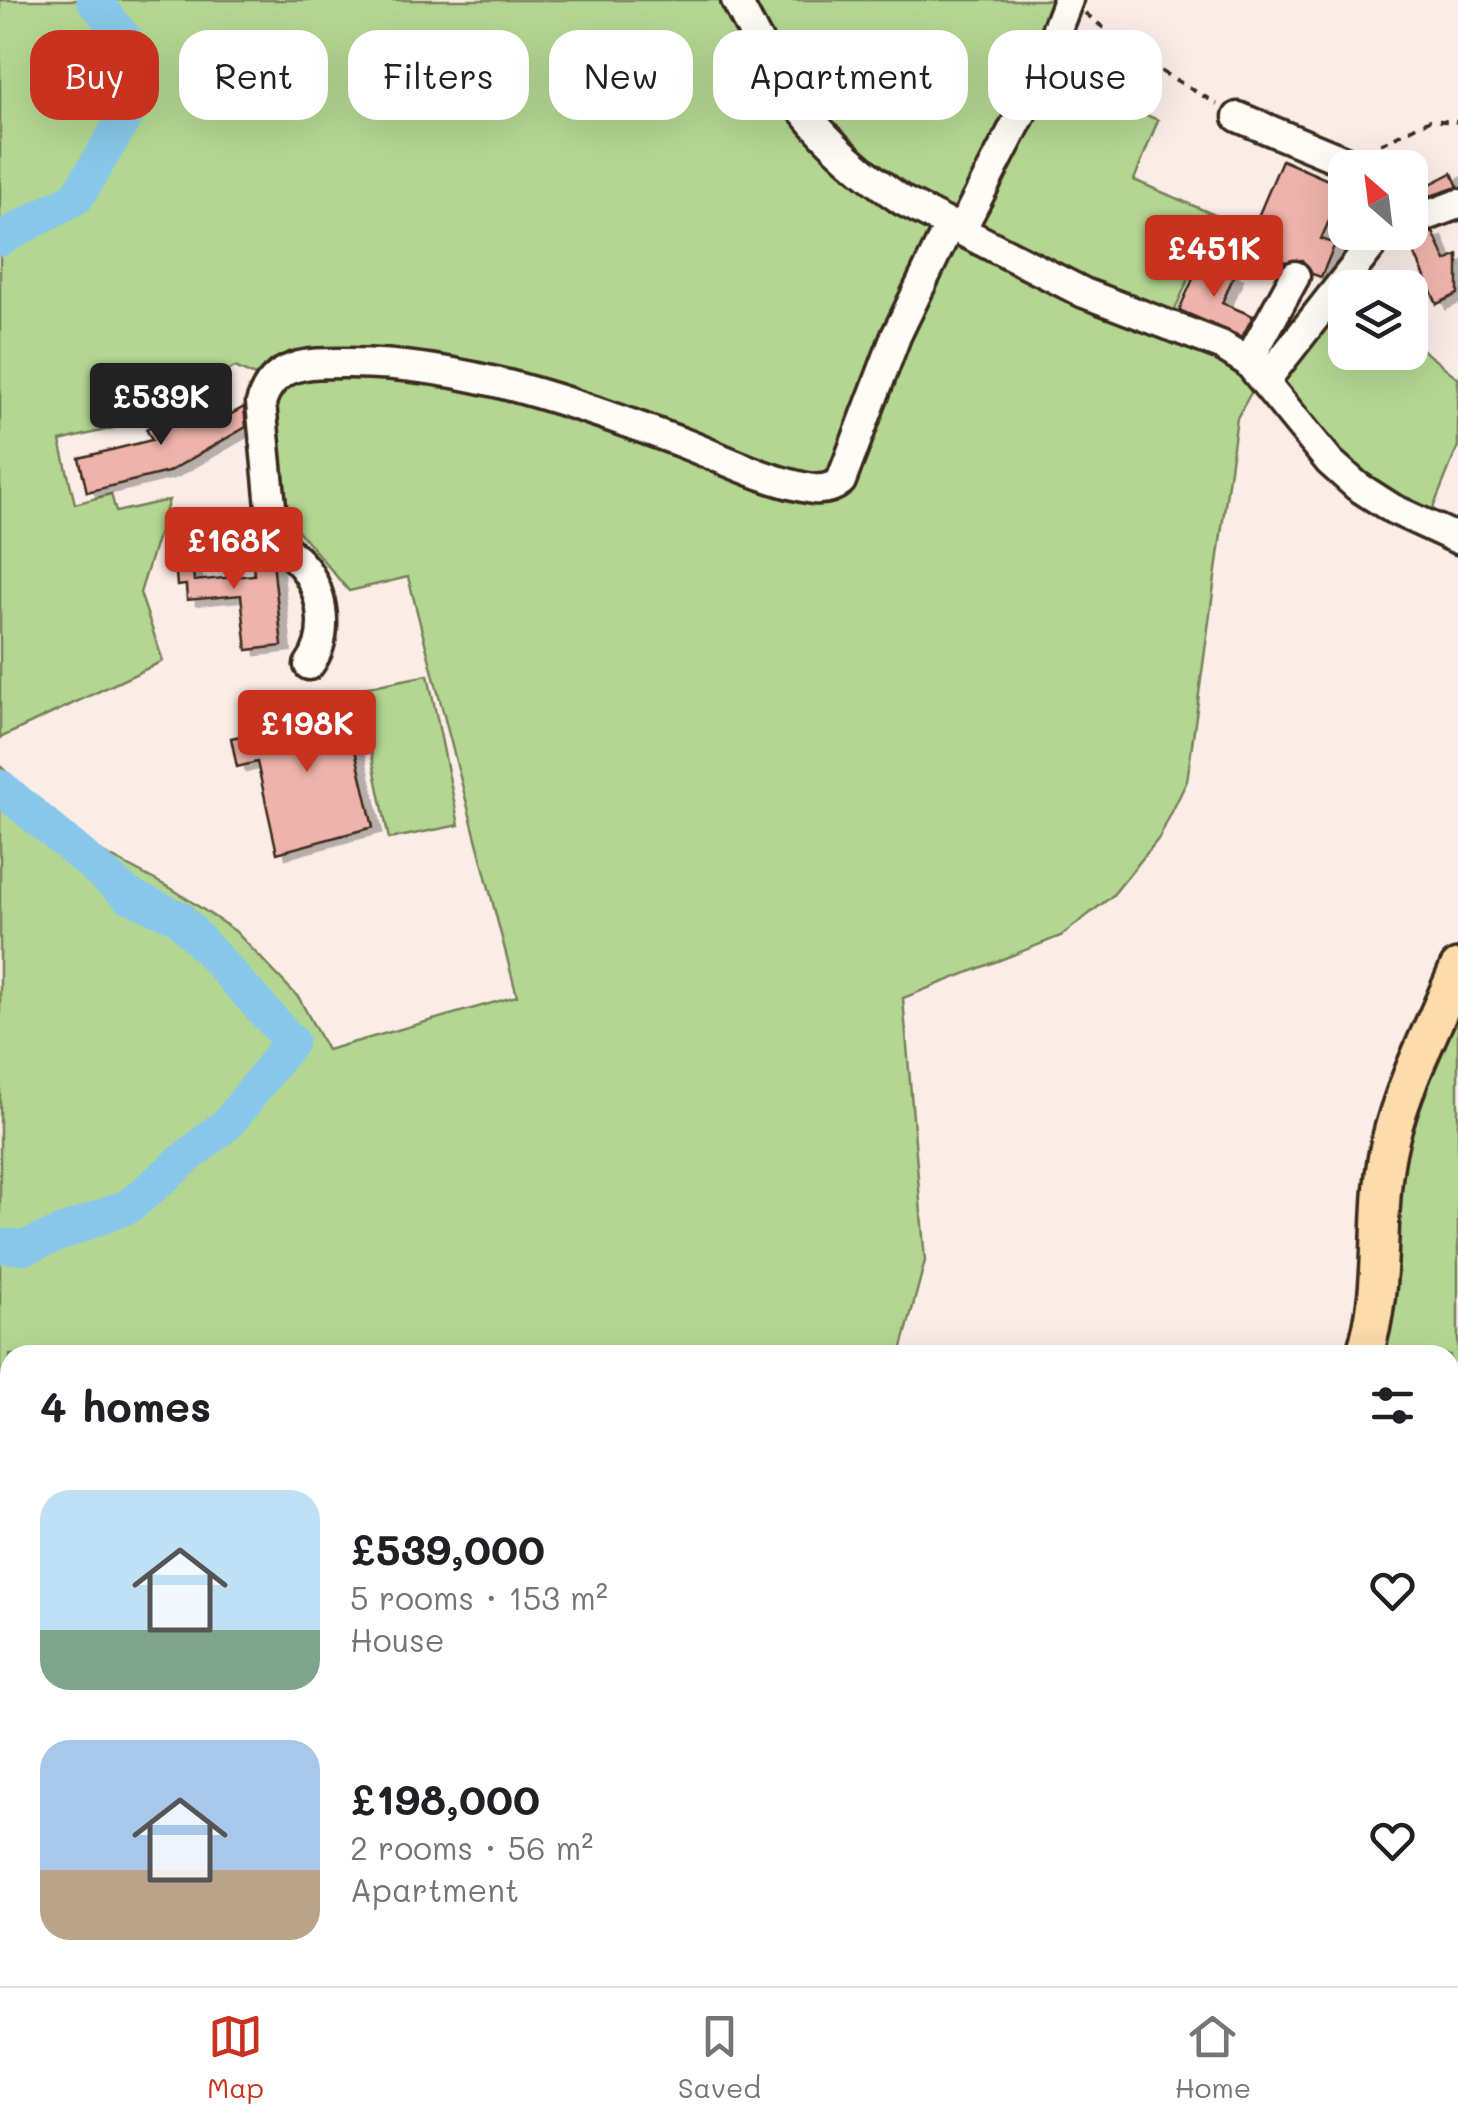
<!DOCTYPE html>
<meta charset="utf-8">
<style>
body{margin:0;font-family:Mali,sans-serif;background:#f2f2f2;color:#202124;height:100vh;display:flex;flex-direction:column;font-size:38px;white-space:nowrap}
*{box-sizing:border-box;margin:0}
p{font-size:32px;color:#757577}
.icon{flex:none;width:55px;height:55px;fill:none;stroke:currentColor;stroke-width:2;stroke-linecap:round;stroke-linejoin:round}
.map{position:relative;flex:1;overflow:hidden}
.side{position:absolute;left:0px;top:1345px;width:1460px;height:642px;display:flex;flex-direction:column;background:#fff;border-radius:30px 30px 0 0;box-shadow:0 10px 40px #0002}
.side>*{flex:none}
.guide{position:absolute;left:30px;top:30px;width:1400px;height:90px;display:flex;gap:20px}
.needle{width:65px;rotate:332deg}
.buttons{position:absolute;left:1328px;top:150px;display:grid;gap:20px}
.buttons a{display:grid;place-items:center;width:100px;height:100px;border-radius:20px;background:#fff;box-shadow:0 10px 40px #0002;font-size:50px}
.price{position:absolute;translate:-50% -85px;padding:0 22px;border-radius:10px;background:#c8321e;color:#fff;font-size:32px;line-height:65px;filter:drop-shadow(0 2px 5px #0008)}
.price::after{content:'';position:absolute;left:50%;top:60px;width:30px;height:22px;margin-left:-15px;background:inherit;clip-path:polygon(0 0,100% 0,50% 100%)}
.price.active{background:#222;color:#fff}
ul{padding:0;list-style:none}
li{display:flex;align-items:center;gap:30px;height:250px;padding:0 40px}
li span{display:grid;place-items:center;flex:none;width:280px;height:200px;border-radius:30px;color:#555}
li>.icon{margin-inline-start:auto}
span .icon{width:120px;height:120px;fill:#fffc;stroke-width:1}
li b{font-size:42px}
h2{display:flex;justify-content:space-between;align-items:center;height:120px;padding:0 40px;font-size:42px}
.chip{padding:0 35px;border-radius:30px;background:#fff;box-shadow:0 10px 40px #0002;font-size:35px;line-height:90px}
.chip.active{background:#c8321e;color:#fff}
.tabs{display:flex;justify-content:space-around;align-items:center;height:140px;border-top:2px solid #e0e0e0;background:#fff;font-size:28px;color:#757577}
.tabs a{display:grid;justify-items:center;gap:5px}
.tabs .active{color:#c8321e}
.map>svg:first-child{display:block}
.green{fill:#b3d792;stroke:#778058;stroke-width:2.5}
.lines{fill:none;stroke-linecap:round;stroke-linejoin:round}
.river{stroke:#88c7e9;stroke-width:35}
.building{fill:#eeb3aa;stroke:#3b2a1e;stroke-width:2.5;filter:url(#shadow)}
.minor-casing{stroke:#3b2a1e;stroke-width:35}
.major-casing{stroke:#3b2a1e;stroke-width:42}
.path{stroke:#3b2a1e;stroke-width:4;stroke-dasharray:8 8;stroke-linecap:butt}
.minor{stroke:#fdfcf7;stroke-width:28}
.major{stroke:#fcdcab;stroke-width:35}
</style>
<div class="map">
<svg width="1458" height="1986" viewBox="0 0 1458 1986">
<defs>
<filter id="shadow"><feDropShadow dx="9" dy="5" stdDeviation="0" flood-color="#0004"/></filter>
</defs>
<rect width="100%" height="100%" fill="#faede8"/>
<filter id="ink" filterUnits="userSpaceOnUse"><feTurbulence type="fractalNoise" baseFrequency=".01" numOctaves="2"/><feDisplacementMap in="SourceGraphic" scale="20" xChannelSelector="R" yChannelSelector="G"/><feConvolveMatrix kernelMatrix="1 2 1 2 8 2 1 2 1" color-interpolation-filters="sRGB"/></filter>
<g filter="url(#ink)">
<path class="green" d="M0 0H723L769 91 833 161 937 227 831 474 818 480 571 394 272 365 257 377 235 367 138 422 60 441 75 504 111 494 116 512 169 500 140 593 163 661 0 738Z
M747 0H1060L1037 59 959 206 947 210 925 205 819 120Z
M1048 74 1158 120 1134 180 1217 216 1172 316 1100 292 984 228 979 211Z
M966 243 1212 353 1235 369 1253 389 1237 418 1187 781 1159 838 1112 896 1061 936 903 998 925 1261 900 1355H10V1888L0 1890V766L90 846 174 890 235 931 299 998 327 1050 517 996 408 577 349 591 280 509 272 408 278 387 296 377 414 375 496 393 597 424 829 502 852 491C869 404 914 326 953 247Z
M1345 296V352H1410V340L1458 378V446L1431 513 1355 473 1277 377Z
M428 675 459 825 389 839 358 689Z
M1458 1003V1986H0V1911L10 1909V1978H1450V1355H1377L1404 1153 1428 1074Z"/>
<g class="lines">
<path class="river" d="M0 239 77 197 138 95V56L94 0
M0 787 128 895 179 918 291 1041 230 1121 129 1206 26 1247 0 1246
M0 1842 10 1837
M458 1978 466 1986"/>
</g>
<path class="building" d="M1282 160 1344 187 1321 239 1335 244 1321 277 1312 274 1302 260 1285 262 1246 245Z
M1452 173 1458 187 1415 201 1411 194Z
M1433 232 1446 261 1458 255V294L1437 304 1408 239Z
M1201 261 1234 275 1222 303 1253 316 1242 337 1179 310Z
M197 400 212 425 244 407 246 427 168 472 87 492 79 458 152 440 146 429Z
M188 520 194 581 254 575 253 562 273 561 282 646 247 650 241 595 187 600 186 585 177 586 172 521Z
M289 694 295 719 345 707 373 827 277 853 257 762 237 767 231 738 250 734 249 727 277 721 272 698Z"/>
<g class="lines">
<defs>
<path id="minor" d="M736 0C783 92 817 142 903 201L1084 293 1221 345 1248 362 1330 462 1357 486 1393 509 1458 539
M1238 117 1344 161 1347 168
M1410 222 1458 204
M962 228 1033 91 1068 0
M1248 362 1295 276
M1265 381 1382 232
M274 538 261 403C273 361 311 363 349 363 465 363 575 403 683 443 724 459 769 482 813 489 824 490 833 488 841 481L896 336 950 224
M219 546 274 538C285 549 300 560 308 573 325 601 328 640 309 665
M980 1978 982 1986
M1175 1986 1176 1978"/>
<path id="major" d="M1364 1355C1388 1285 1373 1211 1390 1141 1404 1082 1435 1024 1458 968
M0 1901 10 1898"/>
</defs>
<use href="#minor" class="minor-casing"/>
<use href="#major" class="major-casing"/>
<path class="path" d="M1085 13 1147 63 1217 104
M1366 151 1430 120 1458 122"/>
<use href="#minor" class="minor"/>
<use href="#major" class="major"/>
</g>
</g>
</svg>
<div class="buttons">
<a><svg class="needle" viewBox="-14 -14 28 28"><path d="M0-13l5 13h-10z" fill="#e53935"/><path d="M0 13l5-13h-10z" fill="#757577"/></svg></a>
<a><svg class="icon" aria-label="layers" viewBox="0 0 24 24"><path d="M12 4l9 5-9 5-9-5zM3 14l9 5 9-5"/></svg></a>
</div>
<b class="price" style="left:1214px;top:300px">£451K</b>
<b class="price active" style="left:161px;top:448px">£539K</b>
<b class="price" style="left:234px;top:592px">£168K</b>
<b class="price" style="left:307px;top:775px">£198K</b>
<div class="guide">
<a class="chip active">Buy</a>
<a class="chip">Rent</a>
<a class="chip">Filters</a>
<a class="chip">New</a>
<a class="chip">Apartment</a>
<a class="chip">House</a>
</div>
<section class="side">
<h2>4 homes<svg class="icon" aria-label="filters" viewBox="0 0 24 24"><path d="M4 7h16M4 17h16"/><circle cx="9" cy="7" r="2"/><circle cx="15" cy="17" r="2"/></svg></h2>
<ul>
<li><span style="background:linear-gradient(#bfe0f5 70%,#7fa58c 0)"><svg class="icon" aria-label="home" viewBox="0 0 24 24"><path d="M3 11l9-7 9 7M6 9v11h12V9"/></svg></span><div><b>£539,000</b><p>5 rooms · 153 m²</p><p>House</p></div><svg class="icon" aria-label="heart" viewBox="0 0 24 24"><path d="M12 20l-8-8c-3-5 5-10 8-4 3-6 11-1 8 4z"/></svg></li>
<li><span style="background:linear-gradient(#a9c7e8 65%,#b9a48a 0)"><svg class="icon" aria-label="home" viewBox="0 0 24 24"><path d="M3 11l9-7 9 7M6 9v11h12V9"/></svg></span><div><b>£198,000</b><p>2 rooms · 56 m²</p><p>Apartment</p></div><svg class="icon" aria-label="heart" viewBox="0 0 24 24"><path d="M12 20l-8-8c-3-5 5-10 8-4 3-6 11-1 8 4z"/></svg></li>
</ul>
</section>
</div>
<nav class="tabs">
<a class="active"><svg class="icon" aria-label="map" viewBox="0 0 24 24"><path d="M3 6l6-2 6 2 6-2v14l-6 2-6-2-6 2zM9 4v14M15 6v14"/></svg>Map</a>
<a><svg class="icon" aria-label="saved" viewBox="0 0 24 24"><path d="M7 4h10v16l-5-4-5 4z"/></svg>Saved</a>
<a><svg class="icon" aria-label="home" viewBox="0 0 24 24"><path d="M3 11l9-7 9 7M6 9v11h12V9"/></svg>Home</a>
</nav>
